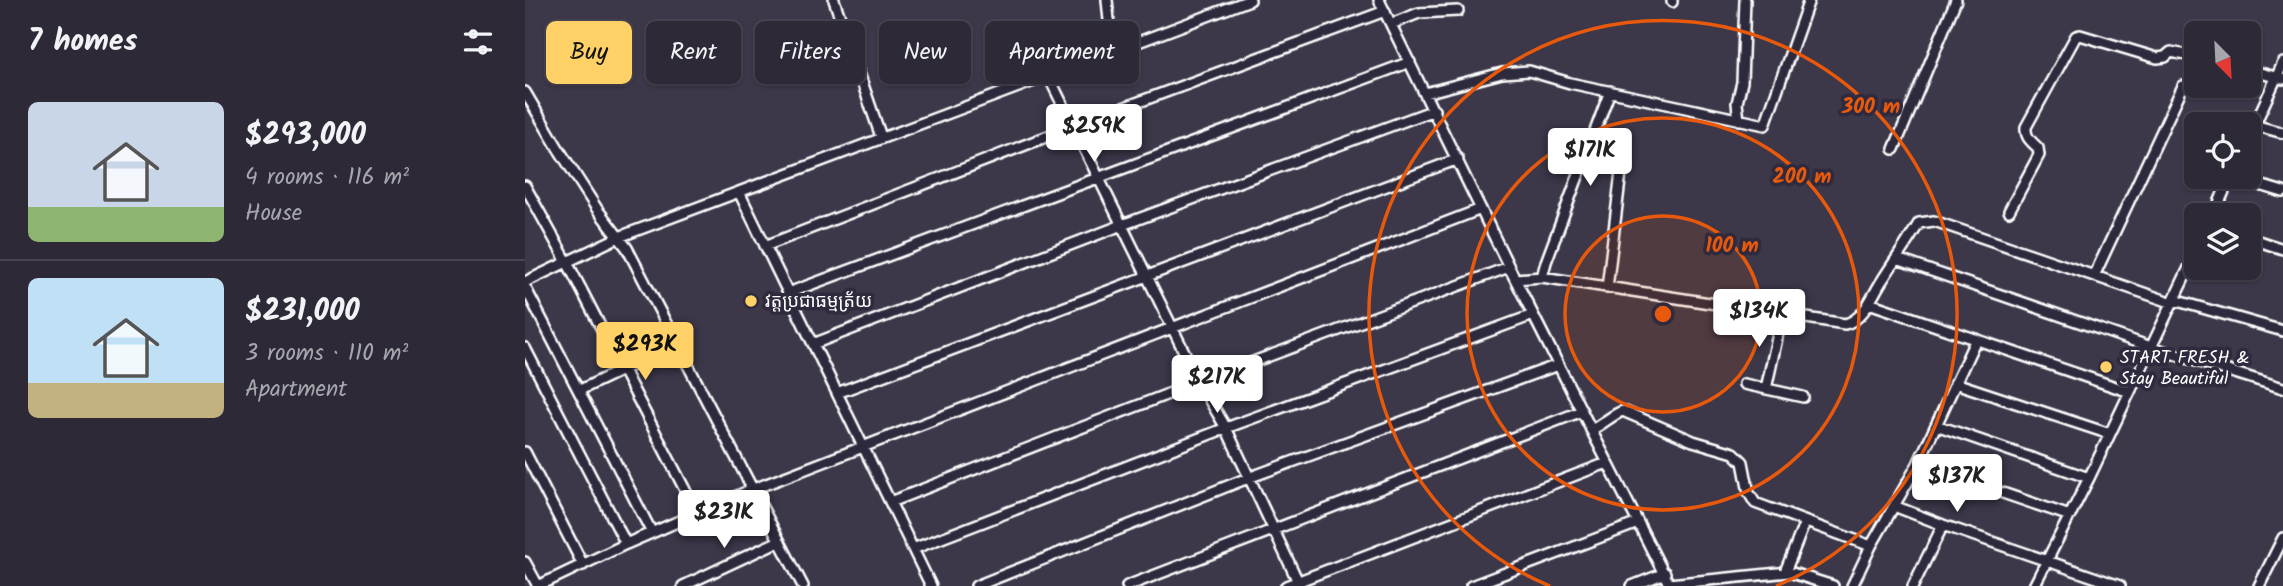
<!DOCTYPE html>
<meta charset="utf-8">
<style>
body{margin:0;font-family:Kalam,"Noto Sans Khmer",sans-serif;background:#35313f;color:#f1f3f6;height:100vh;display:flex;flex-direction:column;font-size:26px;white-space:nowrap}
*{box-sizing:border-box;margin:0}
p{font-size:23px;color:#a7a6ad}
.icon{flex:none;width:38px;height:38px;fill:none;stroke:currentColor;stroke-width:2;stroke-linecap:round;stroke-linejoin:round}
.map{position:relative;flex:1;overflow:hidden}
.side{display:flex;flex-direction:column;background:#2d2937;width:525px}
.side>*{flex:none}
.guide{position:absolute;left:21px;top:21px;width:665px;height:63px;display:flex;gap:14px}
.needle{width:46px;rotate:156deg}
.buttons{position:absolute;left:1659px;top:21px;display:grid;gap:14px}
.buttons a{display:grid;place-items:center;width:77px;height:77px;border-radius:10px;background:#2d2937;box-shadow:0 2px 5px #0004,0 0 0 2px #484552;font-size:35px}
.price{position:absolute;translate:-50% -60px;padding:0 16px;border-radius:7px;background:#fff;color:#222;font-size:23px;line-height:46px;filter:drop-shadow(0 2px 4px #0008)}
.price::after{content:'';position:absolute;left:50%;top:42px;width:21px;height:16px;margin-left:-10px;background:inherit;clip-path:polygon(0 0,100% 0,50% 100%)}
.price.selected{background:#ffd166;color:#111}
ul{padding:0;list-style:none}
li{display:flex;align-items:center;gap:21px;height:175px;padding:0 28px}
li+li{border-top:2px solid #484552}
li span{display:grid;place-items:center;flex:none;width:196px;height:140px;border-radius:10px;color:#555}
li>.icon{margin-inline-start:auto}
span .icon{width:84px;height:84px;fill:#fffc;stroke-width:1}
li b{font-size:30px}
h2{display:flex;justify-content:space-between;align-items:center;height:84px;padding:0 28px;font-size:30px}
.pill{padding:0 24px;border-radius:10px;background:#2d2937;box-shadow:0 2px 5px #0004,0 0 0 2px #484552;font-size:24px;line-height:63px}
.pill.selected{background:#ffd166;color:#111}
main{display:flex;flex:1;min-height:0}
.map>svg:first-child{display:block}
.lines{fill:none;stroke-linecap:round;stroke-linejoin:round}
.minor-casing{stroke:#fff;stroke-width:14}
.minor{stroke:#2f2a3d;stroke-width:9}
.ring{fill:none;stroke:#e8590c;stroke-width:3.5}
.poi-dot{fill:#ffd166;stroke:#2f2a3d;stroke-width:2.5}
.labels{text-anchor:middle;stroke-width:7;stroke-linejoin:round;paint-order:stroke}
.poi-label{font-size:18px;fill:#fff;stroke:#2f2a3d;text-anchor:start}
.centre{fill:#e8590c;stroke:#2f2a3d;stroke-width:3.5}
.ring-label{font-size:21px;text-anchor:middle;font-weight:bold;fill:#e8590c;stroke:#2f2a3d;stroke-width:7;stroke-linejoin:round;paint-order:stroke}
</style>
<main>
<section class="side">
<h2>7 homes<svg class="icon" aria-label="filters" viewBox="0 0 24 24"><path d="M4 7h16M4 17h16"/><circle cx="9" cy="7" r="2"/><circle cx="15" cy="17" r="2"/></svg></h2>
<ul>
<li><span style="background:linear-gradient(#c9d6e8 75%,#8fb573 0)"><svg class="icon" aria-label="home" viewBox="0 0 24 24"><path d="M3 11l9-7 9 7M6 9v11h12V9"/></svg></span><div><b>$293,000</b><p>4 rooms · 116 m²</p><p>House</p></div></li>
<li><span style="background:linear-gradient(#bfe0f5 75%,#c2b280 0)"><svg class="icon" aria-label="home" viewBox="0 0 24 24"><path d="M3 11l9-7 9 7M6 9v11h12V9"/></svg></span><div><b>$231,000</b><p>3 rooms · 110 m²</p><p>Apartment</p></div></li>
</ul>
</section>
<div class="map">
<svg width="1758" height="586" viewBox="0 0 1758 586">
<rect width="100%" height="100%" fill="#3c3749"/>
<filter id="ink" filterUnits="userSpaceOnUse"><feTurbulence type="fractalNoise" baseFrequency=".0143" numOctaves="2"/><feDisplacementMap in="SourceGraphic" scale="14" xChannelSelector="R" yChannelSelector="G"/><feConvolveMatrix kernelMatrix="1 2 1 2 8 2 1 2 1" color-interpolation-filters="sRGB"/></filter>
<g filter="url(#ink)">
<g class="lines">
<defs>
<path id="minor" d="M309 0 356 137
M582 0 587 50
M854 0 984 267 1145 586
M1147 0V2
M866 24 894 13 933 11
M1724 70 1758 79
M523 75 674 382 701 428 775 586
M0 92 33 148 72 209 102 248 278 586
M900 93 977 73 1004 71 1045 83 1240 125 1284 0
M1214 120 1212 103 1217 82 1220 0
M1729 125 1758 133
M1724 137 1758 63
M1369 149 1431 0
M1708 177 1758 192
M0 186 42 262 173 515
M214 192 406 586
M1484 211 1514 155 1513 148C1506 141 1500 137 1501 127L1551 36 1555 35 1632 58 1640 57 1646 52 1671 57
M1689 215 1705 177
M1724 238 1758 249
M240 246 549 126 860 11
M1372 259 1626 347 1758 388
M1569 276 1658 86
M1017 277 1021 262 1085 91
M990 279 1017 277 1320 324C1340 319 1347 295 1358 279 1370 260 1383 242 1394 223L1409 221 1648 303
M0 282 94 237 725 0
M0 287 127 533
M1082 288 1098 156
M263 293 885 62
M1649 300 1758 331
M1344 303 1605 392
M288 344 597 225 909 110
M0 348 101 544
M1430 383 1585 434
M1219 384 1278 397
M1241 389 1257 315
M55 390 151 344
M312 393 933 159
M1411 425 1564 478
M1066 430C1077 425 1088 414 1098 411L1168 441 1209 453 1218 462 1224 493 1230 503 1346 546
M0 452 58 565
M1393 464 1545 516
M365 502 674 382 984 267
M1369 506 1418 525
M388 549 701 428 1008 315
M0 562 13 586
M1260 572 1280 522
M1144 584 1264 572 1308 586
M13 586 101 544 226 490 956 209
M158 586 254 541
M451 586 723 478 1033 365
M602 586 1057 411
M761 586 1082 463
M946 586 1113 523
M1107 586 1140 573
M1327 586 1346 546 1393 464 1451 339
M1388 586 1418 525 1595 586
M1509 586 1564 478 1671 253
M1734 586 1758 538"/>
</defs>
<use href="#minor" class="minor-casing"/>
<use href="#minor" class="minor"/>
</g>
</g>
<circle cx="1138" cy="314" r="98" fill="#e8590c" fill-opacity=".12"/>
<g class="ring">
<circle cx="1138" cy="314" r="98"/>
<circle cx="1138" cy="314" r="196"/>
<path d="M1025 586A294 294 0 1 1 1251 586"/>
</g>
<g class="poi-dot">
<circle cx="226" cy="301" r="7"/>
<circle cx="1581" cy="367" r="7"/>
</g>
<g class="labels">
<g class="poi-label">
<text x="240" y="307">វត្តប្រជាធម្មត្រ័យ</text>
<text x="1595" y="363">START FRESH &amp;<tspan x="1595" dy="21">Stay Beautiful</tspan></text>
</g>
</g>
<circle cx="1138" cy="314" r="10" class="centre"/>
<g class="ring-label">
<text x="1346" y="113">300 m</text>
<text x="1277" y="183">200 m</text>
<text x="1207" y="252">100 m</text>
</g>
</svg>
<div class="buttons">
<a><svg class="needle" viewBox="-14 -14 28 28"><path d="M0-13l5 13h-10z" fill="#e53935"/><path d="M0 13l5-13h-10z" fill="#a7a6ad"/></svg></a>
<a><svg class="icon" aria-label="locate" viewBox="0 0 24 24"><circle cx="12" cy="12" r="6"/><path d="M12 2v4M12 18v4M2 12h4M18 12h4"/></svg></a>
<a><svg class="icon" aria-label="layers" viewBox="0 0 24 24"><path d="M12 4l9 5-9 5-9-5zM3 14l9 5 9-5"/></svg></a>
</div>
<b class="price" style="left:569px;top:164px">$259K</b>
<b class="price" style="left:1065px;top:188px">$171K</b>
<b class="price" style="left:1234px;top:349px">$134K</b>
<b class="price selected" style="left:120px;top:382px">$293K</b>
<b class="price" style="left:692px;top:415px">$217K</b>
<b class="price" style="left:1432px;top:514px">$137K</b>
<b class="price" style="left:199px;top:550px">$231K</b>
<div class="guide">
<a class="pill selected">Buy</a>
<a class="pill">Rent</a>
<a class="pill">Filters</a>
<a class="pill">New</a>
<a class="pill">Apartment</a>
</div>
</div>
</main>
